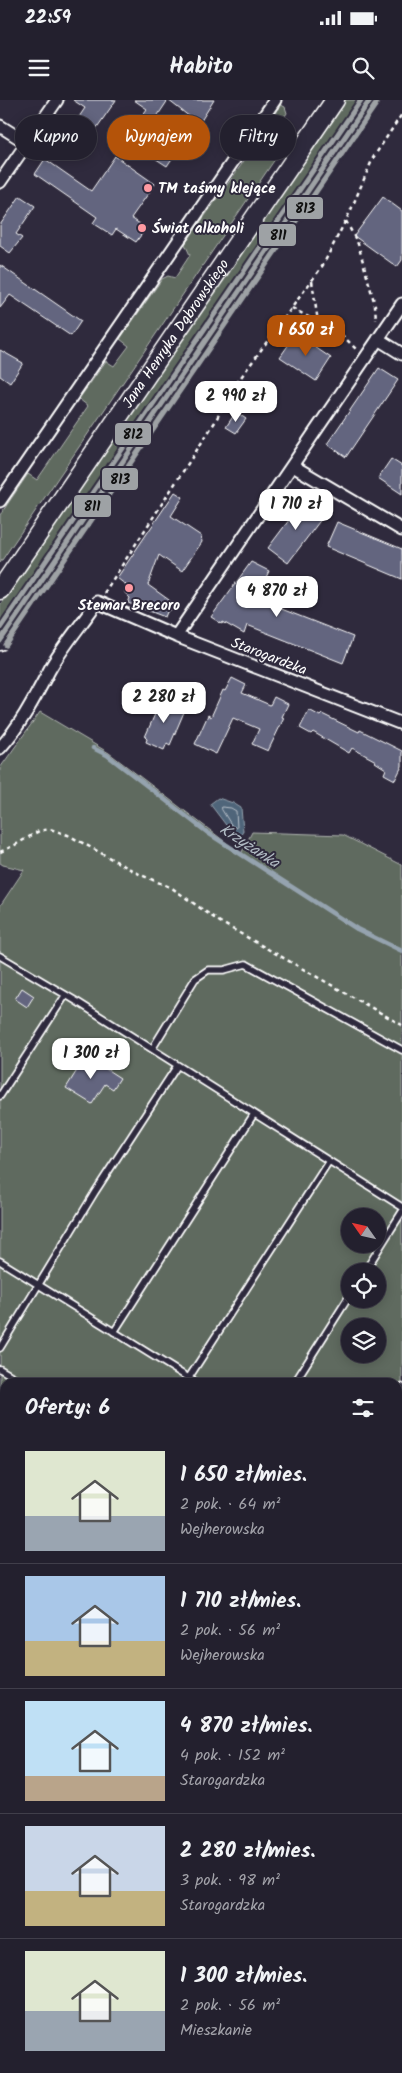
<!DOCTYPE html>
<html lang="pl">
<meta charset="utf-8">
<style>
body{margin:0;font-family:Kalam,sans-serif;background:#2f2d3a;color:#f1f3f6;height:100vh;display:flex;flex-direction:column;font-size:19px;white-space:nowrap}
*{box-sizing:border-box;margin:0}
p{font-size:16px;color:#a3a3aa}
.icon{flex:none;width:28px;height:28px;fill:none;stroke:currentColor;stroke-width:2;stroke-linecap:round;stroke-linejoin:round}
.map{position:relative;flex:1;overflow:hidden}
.details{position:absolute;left:0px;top:1278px;width:402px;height:696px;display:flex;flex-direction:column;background:#23202e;border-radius:15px 15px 0 0;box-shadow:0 2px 12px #0003,0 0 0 1px #403e4a}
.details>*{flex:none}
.top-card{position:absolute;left:15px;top:15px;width:372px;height:45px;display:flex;gap:10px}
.needle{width:32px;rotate:304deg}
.fabs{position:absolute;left:341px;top:1108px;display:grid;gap:10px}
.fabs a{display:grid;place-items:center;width:45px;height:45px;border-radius:50%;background:#23202e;box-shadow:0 2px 12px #0003,0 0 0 1px #403e4a;font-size:25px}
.price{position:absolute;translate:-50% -42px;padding:0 11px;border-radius:10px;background:#fff;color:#222;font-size:16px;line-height:32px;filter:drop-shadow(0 1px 2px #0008)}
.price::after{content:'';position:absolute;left:50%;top:30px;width:15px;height:11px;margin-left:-8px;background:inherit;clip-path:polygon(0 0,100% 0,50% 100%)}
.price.active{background:#b45309;color:#fff}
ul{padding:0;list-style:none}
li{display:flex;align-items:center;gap:15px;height:125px;padding:0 25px}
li+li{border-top:1px solid #403e4a}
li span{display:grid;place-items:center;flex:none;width:140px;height:100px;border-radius:0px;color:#555}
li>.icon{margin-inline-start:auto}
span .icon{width:60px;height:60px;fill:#fffc;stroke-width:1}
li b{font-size:21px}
h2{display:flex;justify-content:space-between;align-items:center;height:60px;padding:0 25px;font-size:21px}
.chip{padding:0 18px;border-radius:22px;background:#23202e;box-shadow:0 2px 12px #0003,0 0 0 1px #403e4a;font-size:18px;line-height:45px}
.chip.active{background:#b45309;color:#fff}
.status{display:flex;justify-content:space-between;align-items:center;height:35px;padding:0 25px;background:#23202e;direction:ltr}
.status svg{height:14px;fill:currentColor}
header{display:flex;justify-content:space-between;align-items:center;height:65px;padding:0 25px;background:#23202e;font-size:22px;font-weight:800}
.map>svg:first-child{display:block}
.green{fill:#5f6a5f;stroke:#afb4af;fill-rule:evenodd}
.water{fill:#4f657a;stroke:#95a3af}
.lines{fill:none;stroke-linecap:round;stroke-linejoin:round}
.shore{stroke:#b9c1ca;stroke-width:1}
.stream{stroke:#95a3af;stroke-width:4.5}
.building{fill:#63657f;stroke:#fff}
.service-casing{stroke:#fff;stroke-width:9}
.minor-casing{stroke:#fff;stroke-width:15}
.primary-casing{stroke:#fff;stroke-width:21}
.path{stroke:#fff;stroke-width:2.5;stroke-dasharray:4 4;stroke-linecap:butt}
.service{stroke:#2f2a3d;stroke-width:5.5}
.minor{stroke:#2f2a3d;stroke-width:11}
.primary{stroke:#2f2a3d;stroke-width:18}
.bus-1-casing{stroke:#2f2a3d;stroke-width:9}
.bus-2-casing{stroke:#2f2a3d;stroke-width:9}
.bus-3-casing{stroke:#2f2a3d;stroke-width:9}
.bus-1{stroke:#9ea2a5;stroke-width:5}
.bus-2{stroke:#9ea2a5;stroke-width:5}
.bus-3{stroke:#9ea2a5;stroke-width:5}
.poi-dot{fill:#ff9aa2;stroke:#2f2a3d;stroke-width:2}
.labels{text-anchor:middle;stroke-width:4;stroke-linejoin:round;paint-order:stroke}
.poi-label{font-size:15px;font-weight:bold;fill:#fff;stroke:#2f2a3d;text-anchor:start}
.street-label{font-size:15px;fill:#fff;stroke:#2f2a3d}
.water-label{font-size:16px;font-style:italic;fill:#b0bac3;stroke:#2f2a3d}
.line-badge{stroke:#2f2a3d;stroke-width:2}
.pale-badge-label{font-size:14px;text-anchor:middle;font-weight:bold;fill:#111}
</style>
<div class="status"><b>22:59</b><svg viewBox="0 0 49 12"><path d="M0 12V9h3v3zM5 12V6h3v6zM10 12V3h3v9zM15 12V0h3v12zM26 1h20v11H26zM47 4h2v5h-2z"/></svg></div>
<header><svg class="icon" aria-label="menu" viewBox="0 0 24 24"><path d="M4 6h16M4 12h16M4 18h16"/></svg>Habito<svg class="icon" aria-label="search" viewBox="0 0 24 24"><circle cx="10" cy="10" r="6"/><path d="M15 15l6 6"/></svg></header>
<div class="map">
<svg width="402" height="1973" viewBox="0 0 402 1973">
<rect width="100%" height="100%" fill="#2f2a3d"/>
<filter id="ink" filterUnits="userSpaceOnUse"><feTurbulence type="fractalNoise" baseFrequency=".02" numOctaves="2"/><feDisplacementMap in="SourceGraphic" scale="10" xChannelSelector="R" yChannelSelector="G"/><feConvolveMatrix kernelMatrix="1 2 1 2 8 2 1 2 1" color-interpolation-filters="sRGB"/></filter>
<g filter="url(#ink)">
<path class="green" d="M345 0H361L0 526V505Z
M281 5 285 7 287 13 283 19 293 26 284 46 0 463V415L28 374 37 380 88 306 79 299 106 261 114 266 129 246 120 239 162 179 168 176 175 178 190 155 185 144 259 40Z
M40 612 109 653 241 754 252 732 343 735 402 765V1973H0V806L24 770 3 765 0 763V668ZM350 1116H378V1144H350ZM350 1171H378V1199H350ZM350 1226H378V1254H350ZM5 1282H398V1969H5Z"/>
<path class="water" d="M218 698 233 703 241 708 243 731 241 735 232 733 210 704Z"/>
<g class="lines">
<path class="shore" d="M222 707 231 708 236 711 237 728 232 726 222 710Z"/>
<path class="stream" d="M93 648 107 655 208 733 357 829 402 851"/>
</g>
<path class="building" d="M73 0H116L80 52 60 38 70 24 73 26 85 8Z
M134 0H214L199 24 168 0 148 30 137 23 147 9Z
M157 37 177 51 167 66 147 53Z
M115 56 155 84 131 118 146 128 136 142 116 129 112 135 93 123 97 117 35 74 45 59 91 91Z
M20 96 35 106 16 134 22 138 10 153 0 146V125Z
M383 97 402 111V160L397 167 354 136Z
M0 165 81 221 71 236 10 195 0 208Z
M296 234 331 258 316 281 280 257Z
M0 250 23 263 10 283 0 276Z
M379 268 398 280 346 357 327 344Z
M236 312 246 319 236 333 226 327Z
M391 359 402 366V394L378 378Z
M175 392 183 397 171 416 201 436 202 442 182 471 159 455 148 485 169 500 172 509 167 512 165 517 128 503 130 498 125 493 126 485 117 478Z
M305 399 325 414 288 463 268 448Z
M337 422 402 449V479L326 447Z
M251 462 269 471 256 499 353 537 343 563 247 525 244 534 223 522 222 524 211 517Z
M232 578 246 585 242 593 270 605 274 597 288 604 282 617 284 618 268 651 252 644 259 629 233 618 216 654 195 644 208 615 211 617 223 590 225 591Z
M162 598 181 606 179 609 184 612 170 645 167 643 164 650 146 642 147 639 145 637Z
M309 610 320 616 322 614 359 632 360 630 402 651V666L395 680 384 674 386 669 375 662 376 661 352 648 349 653 313 632 311 634 300 628Z
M22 888 34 896 27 907 15 899Z
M86 956 120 978 113 989 105 984 92 1004 66 988Z"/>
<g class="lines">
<defs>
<path id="service" d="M0 856 76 901 402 1107
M152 949 195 879 208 870H224L246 864 402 950
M0 996 65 896
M0 1161 195 1282
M365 1171 402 1112
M114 1232 254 1014
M0 1248 95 1092 177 966
M0 1269 22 1282
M188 1279 329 1061
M295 1282 350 1195
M398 1294 402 1287
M0 1407 5 1411
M398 1408 402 1411
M0 1514 5 1517
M398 1517 402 1520
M398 1609 402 1603
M0 1614 5 1618
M398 1695 402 1698
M0 1716 5 1719
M0 1817 5 1820
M398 1832 402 1826
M0 1850 5 1844
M0 1925 5 1929
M60 1969 65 1973
M312 1969 317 1973
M15 1973 19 1969
M181 1973 184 1969
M296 1973 299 1969"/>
<path id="minor" d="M0 26 27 43
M0 82 57 0
M378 239 402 254
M293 366 402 430
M0 401 275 0
M176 536 402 204
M0 648C21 625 35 597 50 569 63 546 82 524 97 502L176 536 402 624"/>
<g id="primary">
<path id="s1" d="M0 490 335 0"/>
<path d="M0 541 370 0"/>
</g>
</defs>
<use href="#service" class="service-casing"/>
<use href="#minor" class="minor-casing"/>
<use href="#primary" class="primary-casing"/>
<path class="path" d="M346 121 358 144 375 205 376 220
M312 181 318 222
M292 208 343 236 357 250
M104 493 215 322 231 291 323 165 350 112 373 58 402 14
M0 752 15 745 39 731 50 729 68 735 141 775 172 788 220 822 402 925"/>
<use href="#service" class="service"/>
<use href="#minor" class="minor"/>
<use href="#primary" class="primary"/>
<defs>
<path id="bus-1" d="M0 541 370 0"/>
<path id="bus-2" d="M6 545 376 4"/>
<path id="bus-3" d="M0 528 361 0"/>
</defs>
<use href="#bus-1" class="bus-1-casing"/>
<use href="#bus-2" class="bus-2-casing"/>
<use href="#bus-3" class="bus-3-casing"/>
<use href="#bus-1" class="bus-1"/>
<use href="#bus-2" class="bus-2"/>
<use href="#bus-3" class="bus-3"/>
</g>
</g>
<g class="poi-dot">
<circle cx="148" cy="88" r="5"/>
<circle cx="142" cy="128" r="5"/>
<circle cx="129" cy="488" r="5"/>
</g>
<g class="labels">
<g class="poi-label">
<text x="158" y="93">TM taśmy klejące</text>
<text x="152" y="133">Świat alkoholi</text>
<text x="129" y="510" text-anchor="middle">Stemar Brecoro</text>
</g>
<g class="street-label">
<text dy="5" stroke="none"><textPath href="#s1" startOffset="311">Jana Henryka Dąbrowskiego</textPath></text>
<text transform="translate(269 556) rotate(21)" y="5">Starogardzka</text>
</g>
<g class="water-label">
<text transform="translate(250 745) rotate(33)" y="6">Krzyżanka</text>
</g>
</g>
<g class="line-badge">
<rect x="286" y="96" width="38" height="24" rx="5" fill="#9ea2a5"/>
<rect x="258" y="123" width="39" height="24" rx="5" fill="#9ea2a5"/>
<rect x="114" y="322" width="38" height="24" rx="5" fill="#9ea2a5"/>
<rect x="101" y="367" width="38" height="24" rx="5" fill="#9ea2a5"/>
<rect x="73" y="394" width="39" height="24" rx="5" fill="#9ea2a5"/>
</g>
<g class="pale-badge-label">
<text x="305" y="113">813</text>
<text x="278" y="140">811</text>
<text x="133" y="339">812</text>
<text x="120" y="384">813</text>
<text x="92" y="411">811</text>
</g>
</svg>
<div class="fabs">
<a><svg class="needle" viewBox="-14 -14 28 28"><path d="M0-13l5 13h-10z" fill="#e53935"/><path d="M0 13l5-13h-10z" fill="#a3a3aa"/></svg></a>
<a><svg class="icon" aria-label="locate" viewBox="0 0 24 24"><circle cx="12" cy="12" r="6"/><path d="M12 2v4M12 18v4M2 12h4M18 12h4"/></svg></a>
<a><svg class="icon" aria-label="layers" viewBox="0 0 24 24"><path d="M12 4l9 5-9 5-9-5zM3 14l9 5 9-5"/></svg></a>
</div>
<b class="price active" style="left:306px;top:257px">1 650 zł</b>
<b class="price" style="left:236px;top:323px">2 990 zł</b>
<b class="price" style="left:296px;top:431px">1 710 zł</b>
<b class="price" style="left:277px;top:518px">4 870 zł</b>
<b class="price" style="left:164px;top:624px">2 280 zł</b>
<b class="price" style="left:91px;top:980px">1 300 zł</b>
<div class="top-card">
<a class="chip">Kupno</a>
<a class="chip active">Wynajem</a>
<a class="chip">Filtry</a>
</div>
<section class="details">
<h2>Oferty: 6<svg class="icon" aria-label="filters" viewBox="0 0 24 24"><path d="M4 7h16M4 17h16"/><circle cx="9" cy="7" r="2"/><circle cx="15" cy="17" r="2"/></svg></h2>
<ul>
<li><span style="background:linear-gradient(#dfe7d0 65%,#9aa5b1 0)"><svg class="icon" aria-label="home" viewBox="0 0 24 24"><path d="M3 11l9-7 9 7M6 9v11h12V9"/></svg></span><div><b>1 650 zł/mies.</b><p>2 pok. · 64 m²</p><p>Wejherowska</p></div></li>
<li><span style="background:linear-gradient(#a9c7e8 65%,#c2b280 0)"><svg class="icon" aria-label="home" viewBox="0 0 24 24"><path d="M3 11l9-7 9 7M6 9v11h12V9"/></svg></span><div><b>1 710 zł/mies.</b><p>2 pok. · 56 m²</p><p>Wejherowska</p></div></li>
<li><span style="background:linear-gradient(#bfe0f5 75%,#b9a48a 0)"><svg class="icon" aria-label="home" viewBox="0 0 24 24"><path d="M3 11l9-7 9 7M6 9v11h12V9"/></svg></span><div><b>4 870 zł/mies.</b><p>4 pok. · 152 m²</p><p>Starogardzka</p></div></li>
<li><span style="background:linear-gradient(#c9d6e8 65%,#c2b280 0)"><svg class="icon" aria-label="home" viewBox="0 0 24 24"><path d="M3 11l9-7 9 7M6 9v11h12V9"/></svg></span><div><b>2 280 zł/mies.</b><p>3 pok. · 98 m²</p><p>Starogardzka</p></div></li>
<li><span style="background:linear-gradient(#dfe7d0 60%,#9aa5b1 0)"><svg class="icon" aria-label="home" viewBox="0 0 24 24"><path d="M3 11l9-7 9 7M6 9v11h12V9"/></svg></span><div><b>1 300 zł/mies.</b><p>2 pok. · 56 m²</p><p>Mieszkanie</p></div></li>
</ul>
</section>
</div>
